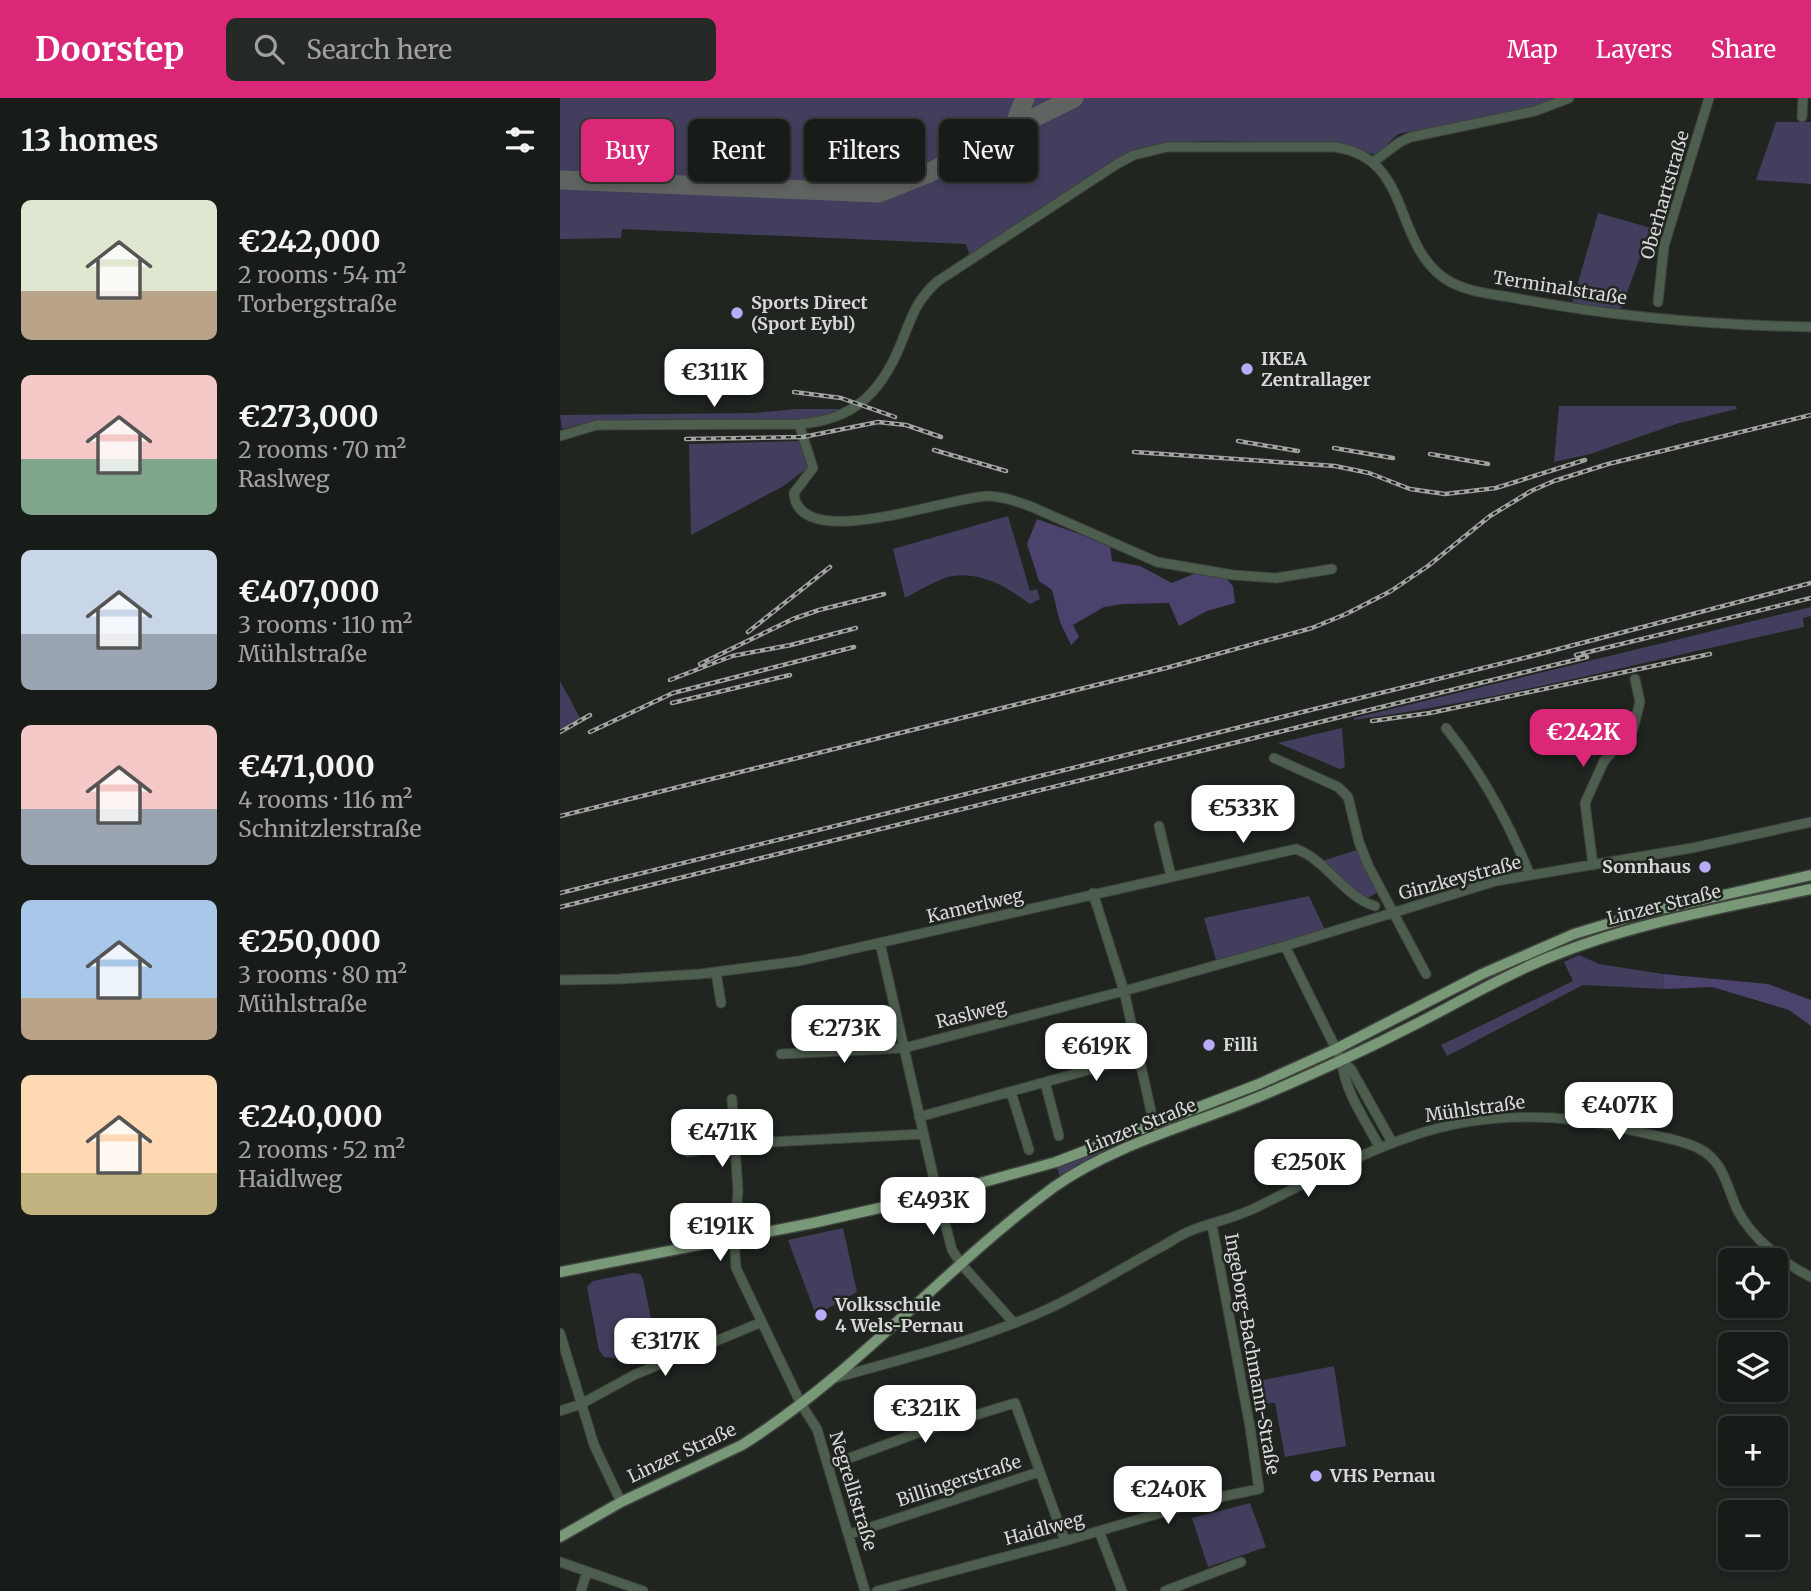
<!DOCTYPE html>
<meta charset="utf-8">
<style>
body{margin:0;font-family:Merriweather,serif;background:#252925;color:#f1f3f6;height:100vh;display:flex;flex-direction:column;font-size:26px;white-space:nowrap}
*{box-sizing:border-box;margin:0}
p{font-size:23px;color:#9fa1a2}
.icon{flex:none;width:38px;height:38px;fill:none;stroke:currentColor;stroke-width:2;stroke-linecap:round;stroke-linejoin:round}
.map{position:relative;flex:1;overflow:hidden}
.details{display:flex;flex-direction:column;background:#181c18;width:560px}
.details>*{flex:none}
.top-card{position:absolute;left:21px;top:21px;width:665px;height:63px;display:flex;gap:14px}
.buttons{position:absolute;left:1158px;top:1150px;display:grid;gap:14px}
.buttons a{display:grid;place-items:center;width:70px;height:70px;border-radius:10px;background:#181c18;box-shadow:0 4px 10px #0003,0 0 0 2px #363a37;font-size:35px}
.price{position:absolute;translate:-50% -60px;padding:0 16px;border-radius:14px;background:#fff;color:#222;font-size:23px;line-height:46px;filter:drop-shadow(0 2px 4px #0008)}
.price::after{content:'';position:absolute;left:50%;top:42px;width:21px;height:16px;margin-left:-10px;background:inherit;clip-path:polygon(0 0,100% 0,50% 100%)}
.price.on{background:#db2777;color:#fff}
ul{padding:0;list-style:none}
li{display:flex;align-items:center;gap:21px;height:175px;padding:0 21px}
li span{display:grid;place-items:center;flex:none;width:196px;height:140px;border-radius:10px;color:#555}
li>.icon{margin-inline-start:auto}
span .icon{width:84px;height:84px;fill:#fffc;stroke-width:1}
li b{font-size:30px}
h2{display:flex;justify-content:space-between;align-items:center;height:84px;padding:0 21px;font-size:30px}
.chip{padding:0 24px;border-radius:10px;background:#181c18;box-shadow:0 4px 10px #0003,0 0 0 2px #363a37;font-size:24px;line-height:63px}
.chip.on{background:#db2777;color:#fff}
header{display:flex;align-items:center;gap:42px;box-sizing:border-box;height:98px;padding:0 35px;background:#db2777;color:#fff}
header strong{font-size:33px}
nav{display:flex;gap:38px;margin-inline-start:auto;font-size:24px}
.search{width:490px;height:63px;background:#252925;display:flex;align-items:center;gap:18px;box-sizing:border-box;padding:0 24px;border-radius:10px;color:#9fa1a2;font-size:26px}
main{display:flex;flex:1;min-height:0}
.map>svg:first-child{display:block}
.green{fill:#443e5e}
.forest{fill:#4b426d}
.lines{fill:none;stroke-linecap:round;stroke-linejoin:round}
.taxiway{stroke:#606460;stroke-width:19}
.minor-casing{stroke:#3d423d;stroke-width:11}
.major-casing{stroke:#3d423d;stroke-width:13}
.minor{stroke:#4e5e4e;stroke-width:9}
.major{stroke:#789877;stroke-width:10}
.rail-casing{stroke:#a1a4a1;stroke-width:4.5}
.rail{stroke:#202520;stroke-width:2;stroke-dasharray:5;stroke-linecap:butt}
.poi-dot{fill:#b8abf7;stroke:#202520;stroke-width:2.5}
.labels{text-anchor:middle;stroke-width:5;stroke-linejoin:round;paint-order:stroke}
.street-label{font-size:18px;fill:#d6d9d6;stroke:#202520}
.poi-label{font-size:18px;font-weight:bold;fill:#d6d9d6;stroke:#202520;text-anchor:start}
</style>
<header>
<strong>Doorstep</strong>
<div class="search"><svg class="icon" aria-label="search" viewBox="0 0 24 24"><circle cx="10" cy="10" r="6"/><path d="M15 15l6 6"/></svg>Search here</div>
<nav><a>Map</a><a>Layers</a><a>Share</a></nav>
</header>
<main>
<section class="details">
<h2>13 homes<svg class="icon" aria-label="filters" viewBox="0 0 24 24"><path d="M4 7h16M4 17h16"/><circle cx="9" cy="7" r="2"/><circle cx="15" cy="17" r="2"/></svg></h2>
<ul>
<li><span style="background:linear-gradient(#dfe7d0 65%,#b9a48a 0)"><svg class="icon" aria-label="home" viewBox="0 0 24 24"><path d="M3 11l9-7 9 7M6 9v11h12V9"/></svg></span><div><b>€242,000</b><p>2 rooms · 54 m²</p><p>Torbergstraße</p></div></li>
<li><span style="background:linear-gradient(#f6c9c9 60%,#7fa58c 0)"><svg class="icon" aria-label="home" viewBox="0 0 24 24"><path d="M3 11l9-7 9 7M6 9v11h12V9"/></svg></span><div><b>€273,000</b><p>2 rooms · 70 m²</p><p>Raslweg</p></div></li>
<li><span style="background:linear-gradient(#c9d6e8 60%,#9aa5b1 0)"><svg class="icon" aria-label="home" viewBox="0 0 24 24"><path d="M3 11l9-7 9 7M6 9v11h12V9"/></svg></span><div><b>€407,000</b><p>3 rooms · 110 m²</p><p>Mühlstraße</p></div></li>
<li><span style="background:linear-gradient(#f6c9c9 60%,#9aa5b1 0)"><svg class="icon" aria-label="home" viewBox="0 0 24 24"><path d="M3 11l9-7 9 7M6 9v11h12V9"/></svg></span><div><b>€471,000</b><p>4 rooms · 116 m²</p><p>Schnitzlerstraße</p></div></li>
<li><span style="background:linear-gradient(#a9c7e8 70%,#b9a48a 0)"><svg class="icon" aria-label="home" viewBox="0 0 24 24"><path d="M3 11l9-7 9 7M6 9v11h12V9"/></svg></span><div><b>€250,000</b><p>3 rooms · 80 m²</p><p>Mühlstraße</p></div></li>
<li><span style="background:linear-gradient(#ffd9b3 70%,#c2b280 0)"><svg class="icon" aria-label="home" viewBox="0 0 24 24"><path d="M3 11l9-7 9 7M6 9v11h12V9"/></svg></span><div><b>€240,000</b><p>2 rooms · 52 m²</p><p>Haidlweg</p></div></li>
</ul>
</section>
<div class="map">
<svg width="1251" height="1493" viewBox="0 0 1251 1493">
<rect width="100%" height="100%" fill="#202520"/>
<path class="green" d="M0 0H1003L967 11 838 36 817 56C805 56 791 48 778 45L646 43 601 45 568 55 521 84 410 158 406 146 62 131 61 140 0 141Z
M1216 24H1251V86L1196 82Z
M1038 115 1091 130 1060 213 1012 206Z
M999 308H1176L1177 311 1119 325 1030 356 994 364Z
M236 311H283L250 321 57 322 25 325 2 331 0 317 195 315Z
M241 343 249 369 222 389 131 437 129 346Z
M448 418 470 493 477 491 480 501 470 506C447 489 422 474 392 478 377 481 359 493 345 500L333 451Z
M1251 509V518L1243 520 1244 529C1094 561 946 601 794 622V620Z
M0 583 20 620 0 631Z
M782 630 785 669 780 671 718 645Z
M797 752 818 794 804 802 762 763Z
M749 798 765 832 656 862 644 820Z
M1019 857 1039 866 1103 876 1104 891 1023 887 887 958 881 947 1013 883 1004 864Z
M592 1033 593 1035 553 1050 500 1079 497 1069Z
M283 1130 297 1194 256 1217 228 1142Z
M73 1175 80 1176 83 1181 96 1246 92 1251 54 1260 44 1259 39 1252 27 1189 33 1183Z
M774 1268 786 1348 725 1359 715 1305 697 1306 693 1284Z
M690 1405 706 1449 648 1469 632 1420Z"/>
<path class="forest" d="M477 421 550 447 552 463 580 468 612 485 641 473 665 479 673 488 675 505 647 513 619 528 609 505 563 506 544 509 513 527 519 539 511 547 500 524 492 492 479 483 467 446Z
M1103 876 1208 886 1251 902V928L1229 912 1152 889 1104 891Z"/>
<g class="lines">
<path class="taxiway" d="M453 30 514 0
M0 82 319 95 367 76 453 30 465 0"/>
<defs>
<path id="minor" d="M1242 19 1243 0
M813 64 840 44 851 39 975 13 1009 0
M1098 204 1104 148 1149 0
M239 326 253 370 234 395C238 458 395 396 430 398 445 399 459 404 472 409L597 464 673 477 716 480 772 471
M0 338 37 327 239 326C293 322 320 296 340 248 351 221 355 203 378 183L557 66 574 57 607 49H774C852 59 832 143 884 180 904 194 932 196 955 200 1053 219 1152 227 1251 229
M886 630C921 674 949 725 970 777
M714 660 778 689 788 699 799 744 809 769 866 876
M599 728 611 778
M1033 767 1025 705 1044 663 1073 631 1080 604 1075 581
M533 795 564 893 591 1013
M320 845 376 1090 392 1152 402 1167 454 1225
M725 848 782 963C784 993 806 1023 820 1050
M156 874 161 905
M0 882 59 881 140 876 239 863 736 751C767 762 784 799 815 808
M221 956 344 950 564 893 725 848 936 783 1132 750 1251 724
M782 963 791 971 832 1044
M485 984 499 1038
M451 994 469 1052
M172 1001 178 1093 174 1140 176 1170 241 1306 257 1331 305 1493
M359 1019 579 958
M128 1054 175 1046 363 1036
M0 1235 34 1347 61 1404
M275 1280C348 1259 421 1242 490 1210 528 1192 564 1169 601 1149 610 1144 620 1137 630 1133 652 1124 676 1120 697 1109 748 1084 798 1056 852 1038 924 1013 1002 1015 1075 1033 1095 1038 1120 1041 1138 1050 1166 1064 1166 1090 1178 1113 1193 1141 1223 1165 1251 1179
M0 1313 21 1306 74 1277 202 1224
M268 1368 360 1334 455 1305 505 1443
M539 1433 562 1493
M290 1436 479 1374
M0 1464 83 1493
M21 1493 27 1474
M317 1493 505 1443 641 1403 699 1391 690 1329 652 1127
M605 1493 681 1464"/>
<path id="major" d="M0 1174 253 1125 377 1097 496 1064 699 986 776 951 922 876 1014 836 1080 816 1251 777
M0 1439 61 1404 182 1347C297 1275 385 1169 494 1089 556 1045 638 1025 708 995 757 974 805 952 852 928 898 905 942 878 990 859 1073 825 1163 810 1251 791"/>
</defs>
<use href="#minor" class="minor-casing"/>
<use href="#major" class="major-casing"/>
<use href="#minor" class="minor"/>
<use href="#major" class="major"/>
<defs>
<path id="rail" d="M234 294 281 300 335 319
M126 341 243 339 318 324 346 327 381 339
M678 343 738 353
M774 350 833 360
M374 352 446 373
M574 354 775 368 809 375 850 391 885 396 936 390 1025 362
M870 356 928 366
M188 534 270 469
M1016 557 1251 500
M140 566 233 521 259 512 324 496
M110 582 172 558 231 547 296 530
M112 605 230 577
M812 623 870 615 1150 556
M0 634 30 617
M30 634 113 595 294 549
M0 718 606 570 752 530 786 516 831 493 868 468 930 418 971 393 994 383 1048 366 1251 317
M0 795 972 558 1251 485
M0 809 1027 559"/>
</defs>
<use href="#rail" class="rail-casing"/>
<use href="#rail" class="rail"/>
</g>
<g class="poi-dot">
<circle cx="177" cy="215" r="7"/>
<circle cx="687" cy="271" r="7"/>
<circle cx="1145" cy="769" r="7"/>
<circle cx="649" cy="947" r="7"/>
<circle cx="261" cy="1217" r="7"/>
<circle cx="756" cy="1378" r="7"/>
</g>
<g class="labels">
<g class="street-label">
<text transform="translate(1105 97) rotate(-74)" y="6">Oberhartstraße</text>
<text transform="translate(1000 190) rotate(9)" y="6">Terminalstraße</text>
<text transform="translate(900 780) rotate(-15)" y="6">Ginzkeystraße</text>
<text transform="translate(1104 807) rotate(-14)" y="6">Linzer Straße</text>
<text transform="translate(415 808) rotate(-13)" y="6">Kamerlweg</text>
<text transform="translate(411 916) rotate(-14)" y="6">Raslweg</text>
<text transform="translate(915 1011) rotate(-8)" y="6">Mühlstraße</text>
<text transform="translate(581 1028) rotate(-22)" y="6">Linzer Straße</text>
<text transform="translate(692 1256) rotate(80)" y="6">Ingeborg-Bachmann-Straße</text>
<text transform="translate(122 1355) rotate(-25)" y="6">Linzer Straße</text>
<text transform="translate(399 1383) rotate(-18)" y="6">Billingerstraße</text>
<text transform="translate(293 1393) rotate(73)" y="6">Negrellistraße</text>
<text transform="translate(484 1431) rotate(-15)" y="6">Haidlweg</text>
</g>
<g class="poi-label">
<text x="191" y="211">Sports Direct<tspan x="191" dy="21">(Sport Eybl)</tspan></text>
<text x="701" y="267">IKEA<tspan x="701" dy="21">Zentrallager</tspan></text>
<text x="1131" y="775" text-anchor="end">Sonnhaus</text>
<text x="663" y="953">Filli</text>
<text x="275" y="1213">Volksschule<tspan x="275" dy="21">4 Wels-Pernau</tspan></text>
<text x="770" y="1384">VHS Pernau</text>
</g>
</g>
</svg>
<div class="buttons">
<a><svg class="icon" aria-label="locate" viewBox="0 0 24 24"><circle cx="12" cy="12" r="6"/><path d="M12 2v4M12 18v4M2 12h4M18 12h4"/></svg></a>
<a><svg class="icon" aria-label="layers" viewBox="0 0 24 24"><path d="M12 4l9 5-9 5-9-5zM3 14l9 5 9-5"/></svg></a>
<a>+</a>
<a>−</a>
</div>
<b class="price" style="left:154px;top:311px">€311K</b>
<b class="price on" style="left:1023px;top:671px">€242K</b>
<b class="price" style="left:683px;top:747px">€533K</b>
<b class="price" style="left:284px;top:967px">€273K</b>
<b class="price" style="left:536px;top:985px">€619K</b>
<b class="price" style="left:1059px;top:1044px">€407K</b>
<b class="price" style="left:162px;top:1071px">€471K</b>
<b class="price" style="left:748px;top:1101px">€250K</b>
<b class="price" style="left:373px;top:1139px">€493K</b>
<b class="price" style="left:160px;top:1165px">€191K</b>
<b class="price" style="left:105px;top:1280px">€317K</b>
<b class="price" style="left:365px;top:1347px">€321K</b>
<b class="price" style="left:608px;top:1428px">€240K</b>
<div class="top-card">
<a class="chip on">Buy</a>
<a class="chip">Rent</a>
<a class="chip">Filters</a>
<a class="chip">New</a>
</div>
</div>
</main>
